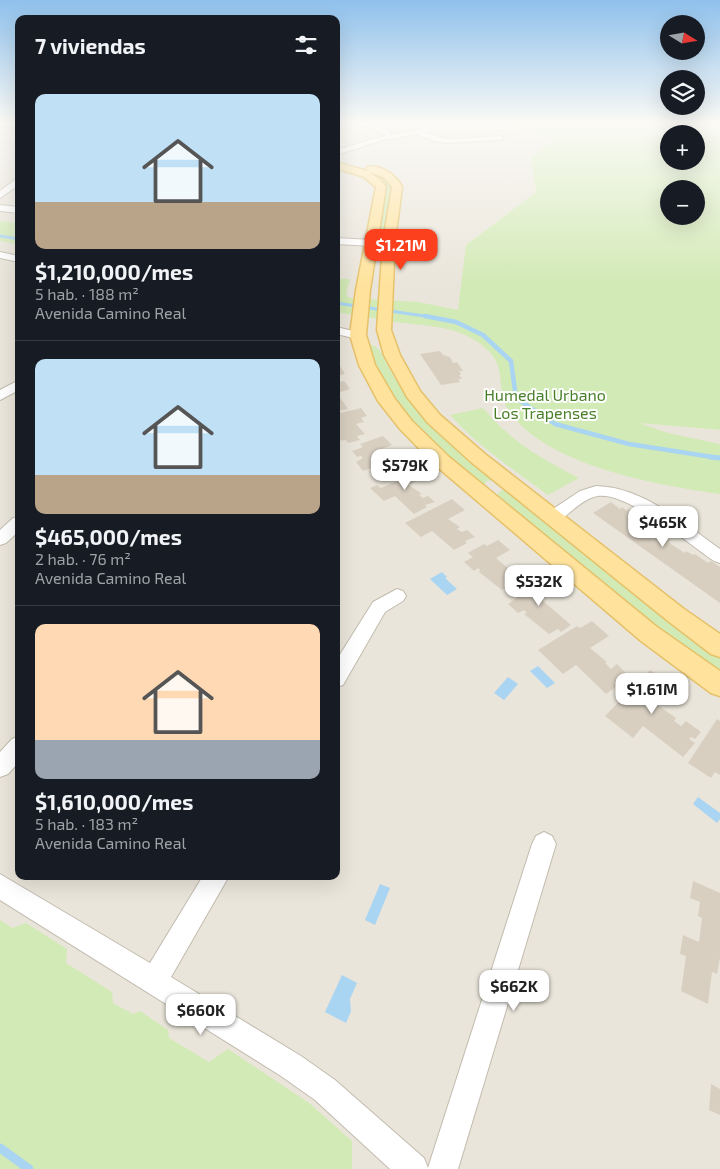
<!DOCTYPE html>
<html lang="es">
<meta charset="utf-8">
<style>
body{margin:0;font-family:"Exo 2",sans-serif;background:#242831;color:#f1f3f6;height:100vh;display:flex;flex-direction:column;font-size:19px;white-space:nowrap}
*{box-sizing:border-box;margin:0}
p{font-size:16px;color:#9ea1a6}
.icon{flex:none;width:28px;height:28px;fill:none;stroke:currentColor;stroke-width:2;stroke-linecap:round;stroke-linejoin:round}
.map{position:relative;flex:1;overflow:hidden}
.drawer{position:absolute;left:15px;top:15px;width:325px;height:865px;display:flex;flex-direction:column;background:#171b24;border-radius:10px;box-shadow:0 5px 20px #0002}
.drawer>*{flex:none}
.needle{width:32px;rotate:101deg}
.controls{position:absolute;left:660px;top:15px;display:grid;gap:10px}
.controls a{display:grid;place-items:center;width:45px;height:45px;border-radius:50%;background:#171b24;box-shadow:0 5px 20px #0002;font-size:25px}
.price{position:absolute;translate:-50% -42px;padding:0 11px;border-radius:10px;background:#fff;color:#222;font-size:16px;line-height:32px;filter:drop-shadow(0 1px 2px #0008)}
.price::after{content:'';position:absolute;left:50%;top:30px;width:15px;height:11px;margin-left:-8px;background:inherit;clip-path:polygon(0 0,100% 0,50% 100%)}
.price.current{background:#fc3f1d;color:#fff}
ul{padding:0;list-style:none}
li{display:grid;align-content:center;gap:10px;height:265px;padding:0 20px}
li+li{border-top:1px solid #363941}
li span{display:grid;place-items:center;height:155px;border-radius:10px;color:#555}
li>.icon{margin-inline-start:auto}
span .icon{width:90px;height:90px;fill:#fffc;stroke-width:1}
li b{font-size:21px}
h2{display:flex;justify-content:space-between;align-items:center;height:60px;padding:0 20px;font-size:21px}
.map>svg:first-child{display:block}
.residential{fill:#eae5da}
.education{fill:#efe8d6}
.green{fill:#d2eab5;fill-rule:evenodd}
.water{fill:#a9d4f2}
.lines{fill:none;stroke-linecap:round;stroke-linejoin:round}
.stream-far3{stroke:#a9d4f2;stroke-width:3}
.stream-far2{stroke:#a9d4f2;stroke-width:4.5}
.stream-far1{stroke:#a9d4f2;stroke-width:5}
.stream{stroke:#a9d4f2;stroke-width:9}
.building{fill:#d8cfc1}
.minor-casing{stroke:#c2bbae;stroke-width:2}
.major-casing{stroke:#e6c16a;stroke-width:3}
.minor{fill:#fff;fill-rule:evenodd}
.major{fill:#ffe39c;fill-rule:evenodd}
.labels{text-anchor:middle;stroke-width:4;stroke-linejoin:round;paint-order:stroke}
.far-park-label{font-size:16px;fill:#4a7f2a;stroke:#fff}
</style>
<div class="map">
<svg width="720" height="1169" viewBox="0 0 720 1169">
<rect width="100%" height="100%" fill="#f6f3ec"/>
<path class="residential" d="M0 122H19V876H336V122H501L553 139 531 158 536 192 466 245 512 342 556 415 720 430V1169H0Z"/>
<path class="education" d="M336 122H421L407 126 397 123 336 141Z"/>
<path class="green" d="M501 122H720V430L639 423 668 433 720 444V494C658 485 552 467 512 415 491 389 513 366 479 343 454 325 425 326 396 322 376 319 356 315 336 312V279H350L346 294 349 298 418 302 458 310 466 245 536 192 531 158 553 140ZM669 134H696V161H669ZM669 189H696V216H669Z
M336 160 382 176 393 186 382 253 380 252 382 239 379 228 386 187 383 182 372 174 336 163Z
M0 221 19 223V245L0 241Z
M368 344 375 346 380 351 395 379 428 423 496 480 486 481 484 486C432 444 389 409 368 344Z
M483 408C513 443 539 457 579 478L548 495C514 470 478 446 450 415Z
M503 490 510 491 720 657V675L684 649 498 498V493Z
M0 920 12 928 26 923 67 949 66 963 112 992 113 1003 133 1014 140 1011 168 1030 169 1038 209 1062 228 1049 309 1103 352 1141V1169H0Z"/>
<path class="water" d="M442 572 447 577 445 578 457 589 447 595 430 579Z
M538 666 555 683 547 688 530 671Z
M508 677 518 684 504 700 494 693Z
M698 797 720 813V819L717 823 693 804Z
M380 884 390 888 375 925 365 920Z
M342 975 357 983 350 999 351 1011 346 1023 325 1012Z"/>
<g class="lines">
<path class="stream-far3" d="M0 236 19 239
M336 303 431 317"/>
<path class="stream-far2" d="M425 316 456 322 483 335 511 361 516 398 555 424 629 444 719 458"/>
<path class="stream-far1" d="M710 457 720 458"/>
<path class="stream" d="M0 1148 29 1169"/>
</g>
<path class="building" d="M440 351 443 355 450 357 453 363 457 362 463 371H459L461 374 459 375 462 379H458L460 382 441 385 420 354Z
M340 366 345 374 336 376V367Z
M344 381 350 389 337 393 348 409 337 411 336 410V383Z
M361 408 367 416 361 418 364 422 356 424 365 434 357 436 360 440 348 443 346 440 336 441V414Z
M383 436 392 445 379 450 396 468 376 473 372 468 363 471 356 462 363 458 361 456 357 457 352 451 363 447 360 444Z
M415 467 426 477 409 485 422 494 419 495 423 498 428 496 435 502 425 505 427 507 414 514 395 496 384 501 370 488 377 485 381 488 399 480 393 474Z
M452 499 465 510 448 519 460 527 457 529 462 532 467 530 475 537 465 541 467 543 454 550 432 531 421 537 405 523Z
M611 502 620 509 622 507 627 511 629 509 641 517 644 515 661 527 658 529 665 533 663 535 670 540 668 542 674 546 685 553 686 551 693 555 695 554 708 563 711 561 720 567V603L593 513Z
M498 540 510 550 496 558 524 582 513 588 510 585 502 590 479 572 480 570 478 568 474 571 464 562 473 557 468 553 484 544 487 546Z
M542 579 556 591 542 600 571 625 561 632 558 629 549 634 524 614 527 613 524 610 518 613 508 604 517 598 512 593 528 583 531 586Z
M592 621 609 636 590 648 607 662 605 663 611 669 617 664 629 676 621 681 618 679 616 680 620 684 606 694 576 665 563 674 538 650 577 626 580 628Z
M650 670 672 686 656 704 676 718 674 721 681 726 686 721 701 732 695 739 691 737 689 739 695 743 683 757 643 726 633 738 605 716Z
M717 719 720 721V775L715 772 711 778 688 763Z
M693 881 720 893V958L717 974 712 972 708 1004 681 991 686 956 680 954 683 935 699 942 702 918 698 916 700 902 690 898Z
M711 1084 720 1089V1115L709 1110Z"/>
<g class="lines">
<defs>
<path id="minor" d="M353 122C365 121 378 126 390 131L389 135 422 129 439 122H447L425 133 447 139 500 136 504 138 500 140 447 143 434 141 416 134 383 140 336 155V150L387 135Z
M16 179H19V185L0 198V191Z
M0 205 19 207V213L0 211Z
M336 238 372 240 377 243 372 246 336 244Z
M0 252 19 256V262L0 258Z
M336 327 362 333 364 335 358 339 336 334Z
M19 380V390L0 400V390Z
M596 486C643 487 683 523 720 549V563L714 561C689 544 628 492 598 496 584 498 570 513 559 521L553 522 547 521 545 517 547 513 580 491Z
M19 517V531L6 543 0 545V530L13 518Z
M397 589 403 591 406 596 403 601 385 612 343 685 336 687V661L373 602Z
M19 736V762L8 774 0 777V752L12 739Z
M544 832 552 836 556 844 458 1169H390L315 1100 281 1076 0 900V874L150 963 203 876H229L171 977 301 1056 335 1080 424 1158 428 1168 532 844 536 836Z"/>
<path id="major" d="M0 122H19V127L0 126Z
M336 162 367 171V167C381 164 396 175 402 187L395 241 391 330 400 355 420 391 440 415 485 454 684 609 720 634V657L711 654 668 621 471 462 428 423 407 397 384 355 377 330 383 241 392 187 383 177 369 172 381 180 386 187 370 290 366 335 375 365 395 399 412 421 449 457 657 627 720 671V696L711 693 641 641 435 465 400 429 378 401 359 365 350 335 356 290 376 187 364 177 336 168Z"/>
</defs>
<use href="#minor" class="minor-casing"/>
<use href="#major" class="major-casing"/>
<use href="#minor" class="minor"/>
<use href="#major" class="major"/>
</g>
<linearGradient id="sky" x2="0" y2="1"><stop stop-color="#8fc1ec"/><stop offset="0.43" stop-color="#fbfaf6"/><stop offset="1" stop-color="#fbfaf6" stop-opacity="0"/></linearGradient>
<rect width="720" height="285" fill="url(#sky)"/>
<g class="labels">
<g class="far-park-label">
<text x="545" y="401">Humedal Urbano<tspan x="545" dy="18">Los Trapenses</tspan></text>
</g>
</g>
</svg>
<div class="controls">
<a><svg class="needle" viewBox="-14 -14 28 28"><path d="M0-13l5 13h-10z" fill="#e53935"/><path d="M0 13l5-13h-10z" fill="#9ea1a6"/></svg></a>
<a><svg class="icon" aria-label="layers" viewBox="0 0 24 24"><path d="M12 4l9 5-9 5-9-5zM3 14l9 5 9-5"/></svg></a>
<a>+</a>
<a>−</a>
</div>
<b class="price current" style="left:401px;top:271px">$1.21M</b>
<b class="price" style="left:405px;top:491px">$579K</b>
<b class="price" style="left:663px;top:548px">$465K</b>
<b class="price" style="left:539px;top:607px">$532K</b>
<b class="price" style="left:652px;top:715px">$1.61M</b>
<b class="price" style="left:514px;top:1012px">$662K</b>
<b class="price" style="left:201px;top:1036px">$660K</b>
<section class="drawer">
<h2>7 viviendas<svg class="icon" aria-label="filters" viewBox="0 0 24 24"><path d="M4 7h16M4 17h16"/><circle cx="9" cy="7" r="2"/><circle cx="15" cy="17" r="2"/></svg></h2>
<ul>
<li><span style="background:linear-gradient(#bfe0f5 70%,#b9a48a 0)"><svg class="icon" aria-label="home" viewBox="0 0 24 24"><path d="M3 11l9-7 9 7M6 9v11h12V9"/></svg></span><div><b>$1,210,000/mes</b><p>5 hab. · 188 m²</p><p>Avenida Camino Real</p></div></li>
<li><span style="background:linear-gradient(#bfe0f5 75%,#b9a48a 0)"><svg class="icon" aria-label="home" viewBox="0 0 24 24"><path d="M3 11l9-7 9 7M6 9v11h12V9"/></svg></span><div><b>$465,000/mes</b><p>2 hab. · 76 m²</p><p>Avenida Camino Real</p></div></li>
<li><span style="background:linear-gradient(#ffd9b3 75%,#9aa5b1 0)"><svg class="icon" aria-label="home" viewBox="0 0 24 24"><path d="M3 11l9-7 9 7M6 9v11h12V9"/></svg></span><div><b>$1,610,000/mes</b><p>5 hab. · 183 m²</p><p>Avenida Camino Real</p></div></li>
</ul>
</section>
</div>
